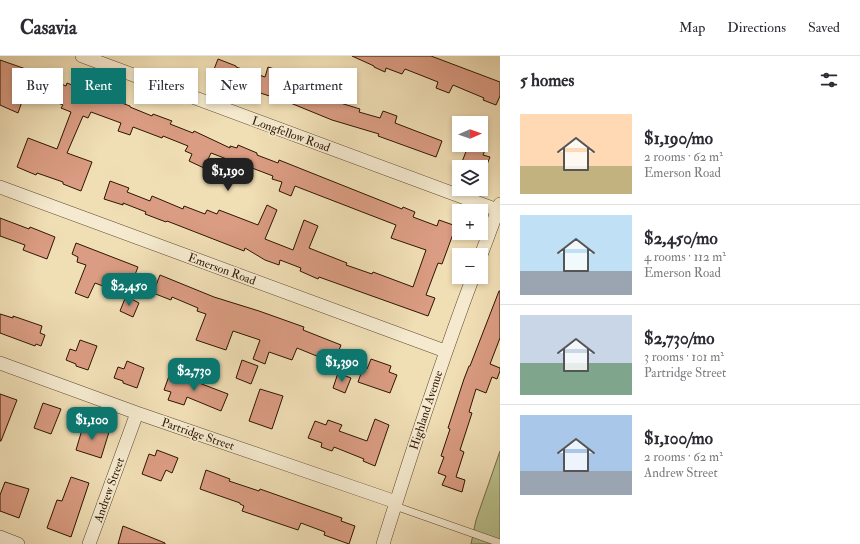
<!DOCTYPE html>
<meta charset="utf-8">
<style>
body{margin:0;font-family:"IM FELL Double Pica",serif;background:#f2f2f3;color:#2b2b33;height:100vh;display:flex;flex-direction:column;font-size:15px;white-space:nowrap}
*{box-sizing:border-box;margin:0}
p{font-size:13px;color:#7c7c81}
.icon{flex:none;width:22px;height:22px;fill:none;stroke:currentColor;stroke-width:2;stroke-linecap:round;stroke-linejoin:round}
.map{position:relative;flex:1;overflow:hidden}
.details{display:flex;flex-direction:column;background:#fff;width:360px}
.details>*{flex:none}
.guide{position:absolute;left:12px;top:12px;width:380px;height:36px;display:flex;gap:8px}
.needle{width:26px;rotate:88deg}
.buttons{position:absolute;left:452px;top:60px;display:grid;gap:8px}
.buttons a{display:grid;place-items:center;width:36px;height:36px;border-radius:0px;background:#fff;box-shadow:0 2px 6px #0003;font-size:20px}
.price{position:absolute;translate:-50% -34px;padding:0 9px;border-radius:8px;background:#0f766e;color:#fff;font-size:13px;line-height:26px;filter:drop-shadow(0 1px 2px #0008)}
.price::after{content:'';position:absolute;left:50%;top:24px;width:12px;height:9px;margin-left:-6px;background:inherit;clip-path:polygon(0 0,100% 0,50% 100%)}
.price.selected{background:#222;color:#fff}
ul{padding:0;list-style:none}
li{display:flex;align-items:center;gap:12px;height:100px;padding:0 20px}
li+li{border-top:1px solid #e1e1e2}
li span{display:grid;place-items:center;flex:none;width:112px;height:80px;border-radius:0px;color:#555}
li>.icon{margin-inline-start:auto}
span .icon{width:48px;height:48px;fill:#fffc;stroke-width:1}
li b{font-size:17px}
h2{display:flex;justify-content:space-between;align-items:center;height:48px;padding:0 20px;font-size:17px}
.tag{padding:0 14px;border-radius:0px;background:#fff;box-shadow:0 2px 6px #0003;font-size:14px;line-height:36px}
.tag.selected{background:#0f766e;color:#fff}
header{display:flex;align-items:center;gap:24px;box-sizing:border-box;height:56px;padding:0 20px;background:#fff;border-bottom:1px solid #e1e1e2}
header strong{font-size:19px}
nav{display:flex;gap:22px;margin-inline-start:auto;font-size:14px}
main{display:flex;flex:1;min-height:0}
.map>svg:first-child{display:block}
.green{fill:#b9c18d;stroke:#746b48}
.building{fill:#da9c82;stroke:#2e1502}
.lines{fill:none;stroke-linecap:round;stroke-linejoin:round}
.service-casing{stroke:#5e472f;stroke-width:8}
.minor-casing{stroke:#5e472f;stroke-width:14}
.service{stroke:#f5eacf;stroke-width:7}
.minor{stroke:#f5eacf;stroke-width:13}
.labels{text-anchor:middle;stroke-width:3.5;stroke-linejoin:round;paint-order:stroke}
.street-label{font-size:12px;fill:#2e1502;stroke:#f5eacf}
</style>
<header>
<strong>Casavia</strong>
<nav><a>Map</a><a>Directions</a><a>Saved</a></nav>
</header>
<main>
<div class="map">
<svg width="500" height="488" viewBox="0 0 500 488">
<rect width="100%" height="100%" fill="#f0deb5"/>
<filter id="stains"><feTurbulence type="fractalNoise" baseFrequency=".005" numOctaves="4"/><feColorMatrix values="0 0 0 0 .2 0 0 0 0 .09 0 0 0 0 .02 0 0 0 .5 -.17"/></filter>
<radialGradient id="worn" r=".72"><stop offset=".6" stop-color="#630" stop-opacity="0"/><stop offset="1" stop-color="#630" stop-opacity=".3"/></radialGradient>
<path class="green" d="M500 395V488H471L476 464Z"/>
<path class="building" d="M352 0H431L500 26V40L496 49 483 44 484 42 453 29 449 37 436 32 438 26 405 13 402 18 386 12 385 16 374 11V10Z
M218 3 236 10V11L265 21 268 11 281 15 278 23 325 40 324 42 360 53 359 56 380 62 383 55 397 60 395 67 442 85 436 101 378 80 379 78 332 64 288 46 211 21Z
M0 4 23 12 66 30 67 27 77 31 78 28 89 32 88 35 130 50V51L152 60 153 58 172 65 170 68 193 77 194 75 230 92V90L237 92 238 89 257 97V99L278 107 279 104 402 153 403 151 415 156 413 161 437 170 439 164 456 170 442 208 438 207 426 239 435 242 428 260 319 221 318 223 300 215 301 212 280 204 279 209 265 204 245 192 244 195 167 165 166 166 145 158 146 156 123 147V149L104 143 110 125 129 132 127 136 150 145 152 140 183 153 184 150 205 158 207 154 217 158 219 154 258 169 267 149 277 154 265 183 293 194 304 164 318 170 309 192 347 207 346 209 372 218 373 216 413 231 426 194 391 182 396 169 295 130 291 140 279 135 282 126 272 123 273 120 252 112 250 115 232 108V105L211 97 204 112 189 105 192 98 185 95 188 90 163 80 162 82 133 71 130 79 118 75 121 67 91 56 88 62 83 60 67 97 92 106 81 135 63 128V126L37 117 36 119 17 111 28 82 57 93 71 56 61 52 63 49 26 34 18 57 0 49Z
M475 89H487L483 99 490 101 486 111H460L467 93 473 95Z
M0 162 29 173 30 171 55 181 47 203 23 194 25 189 0 180Z
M76 187 138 211 127 239 95 227 88 242 75 237 86 209 77 206 78 201 72 198Z
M160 219 214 241 259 255 304 271 303 274 341 289 334 307 297 292 292 304 269 296 265 308 253 303 260 284 233 275 226 294 196 284 206 258 197 255 198 252 172 241 171 244 153 237Z
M499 235H500V282L490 308 500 312V315L497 323 492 321 486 337 476 333 469 356 472 357 460 394 464 396 456 421 465 424 462 436 442 429 446 420 438 417 444 401 441 400 450 373 448 372 464 323 469 310H470Z
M126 240 139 247 133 261 120 255Z
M0 258 13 262V260L42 270 40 277 45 279 41 290 36 288 35 290 0 277Z
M80 284 97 290 88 314 76 310V308L66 304 70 293 76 295Z
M371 303 391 310 389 316 397 319 390 337 358 326 363 312 367 313Z
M242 304 258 310 251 328 236 322Z
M127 305 144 312 137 332 123 327V325L114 322 118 311 124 313Z
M177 313 188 317 186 322 228 338 221 355 187 341 184 349 168 344 171 336 164 334 169 320 174 322Z
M338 317 351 322 345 337 333 332Z
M260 333 283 340 272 373 249 365Z
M0 338 17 344 1 385H0Z
M43 347 61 353 51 378 34 372Z
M375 363 389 369 375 410 363 405 364 403 334 391 332 395 321 391 322 387 308 382 315 365 326 369 328 364 342 369 339 375 367 385Z
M84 367 109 376 101 402 76 394Z
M157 394 178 402 172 417 166 414 161 425 142 418 149 398 155 400Z
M206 414 230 423 229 425 259 435 260 433 342 462 341 465 355 470 349 488 324 479 325 476 301 467 298 474 242 455 244 450 240 448V447L200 433Z
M71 421 89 427 71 481 47 472 57 444 62 445Z
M5 426 29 433 19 462 0 455V439Z
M123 470 165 487V488H118Z"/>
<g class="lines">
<defs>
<path id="service" d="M395 450 500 487"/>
<path id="minor" d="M82 0 500 155
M0 131 445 295
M481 199 500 148
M0 307 137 357 396 446
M0 481 18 488
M89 488 137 357
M383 488C411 398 440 309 473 221"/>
</defs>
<use href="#service" class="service-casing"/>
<use href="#minor" class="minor-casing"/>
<use href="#service" class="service"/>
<use href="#minor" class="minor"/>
</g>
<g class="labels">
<g class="street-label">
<text transform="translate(291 78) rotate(20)" y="4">Longfellow Road</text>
<text transform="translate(222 213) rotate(20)" y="4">Emerson Road</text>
<text transform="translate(426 354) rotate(-72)" y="4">Highland Avenue</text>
<text transform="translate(198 378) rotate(19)" y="4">Partridge Street</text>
<text transform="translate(109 434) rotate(-70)" y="4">Andrew Street</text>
</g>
</g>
<rect width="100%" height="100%" filter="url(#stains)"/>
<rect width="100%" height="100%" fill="url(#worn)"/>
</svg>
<div class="buttons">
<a><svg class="needle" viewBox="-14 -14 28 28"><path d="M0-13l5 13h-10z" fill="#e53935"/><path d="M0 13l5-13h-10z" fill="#7c7c81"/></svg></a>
<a><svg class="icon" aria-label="layers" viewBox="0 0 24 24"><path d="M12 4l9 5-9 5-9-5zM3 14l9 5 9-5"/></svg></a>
<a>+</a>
<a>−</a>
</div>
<b class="price selected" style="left:228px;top:136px">$1,190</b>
<b class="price" style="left:129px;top:251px">$2,450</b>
<b class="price" style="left:342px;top:327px">$1,390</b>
<b class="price" style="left:194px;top:336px">$2,730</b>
<b class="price" style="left:92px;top:385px">$1,100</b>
<div class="guide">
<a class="tag">Buy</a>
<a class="tag selected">Rent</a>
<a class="tag">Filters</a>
<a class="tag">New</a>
<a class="tag">Apartment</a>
</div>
</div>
<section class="details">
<h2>5 homes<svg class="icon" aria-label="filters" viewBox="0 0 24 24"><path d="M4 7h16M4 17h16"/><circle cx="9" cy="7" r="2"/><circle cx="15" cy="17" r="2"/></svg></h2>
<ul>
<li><span style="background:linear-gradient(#ffd9b3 65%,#c2b280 0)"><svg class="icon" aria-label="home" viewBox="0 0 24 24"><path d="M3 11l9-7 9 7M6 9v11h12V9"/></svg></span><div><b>$1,190/mo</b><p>2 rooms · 62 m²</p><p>Emerson Road</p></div></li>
<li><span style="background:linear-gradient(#bfe0f5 70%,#9aa5b1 0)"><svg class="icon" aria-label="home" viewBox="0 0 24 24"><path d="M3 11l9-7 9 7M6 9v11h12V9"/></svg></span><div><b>$2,450/mo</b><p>4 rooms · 112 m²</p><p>Emerson Road</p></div></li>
<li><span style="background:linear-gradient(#c9d6e8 60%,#7fa58c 0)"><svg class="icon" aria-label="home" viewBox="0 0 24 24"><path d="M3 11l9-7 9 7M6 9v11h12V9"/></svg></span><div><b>$2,730/mo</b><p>3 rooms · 101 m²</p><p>Partridge Street</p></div></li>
<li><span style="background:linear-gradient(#a9c7e8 70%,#9aa5b1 0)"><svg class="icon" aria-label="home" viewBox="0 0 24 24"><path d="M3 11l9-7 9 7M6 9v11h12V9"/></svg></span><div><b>$1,100/mo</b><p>2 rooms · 62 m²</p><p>Andrew Street</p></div></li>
</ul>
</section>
</main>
